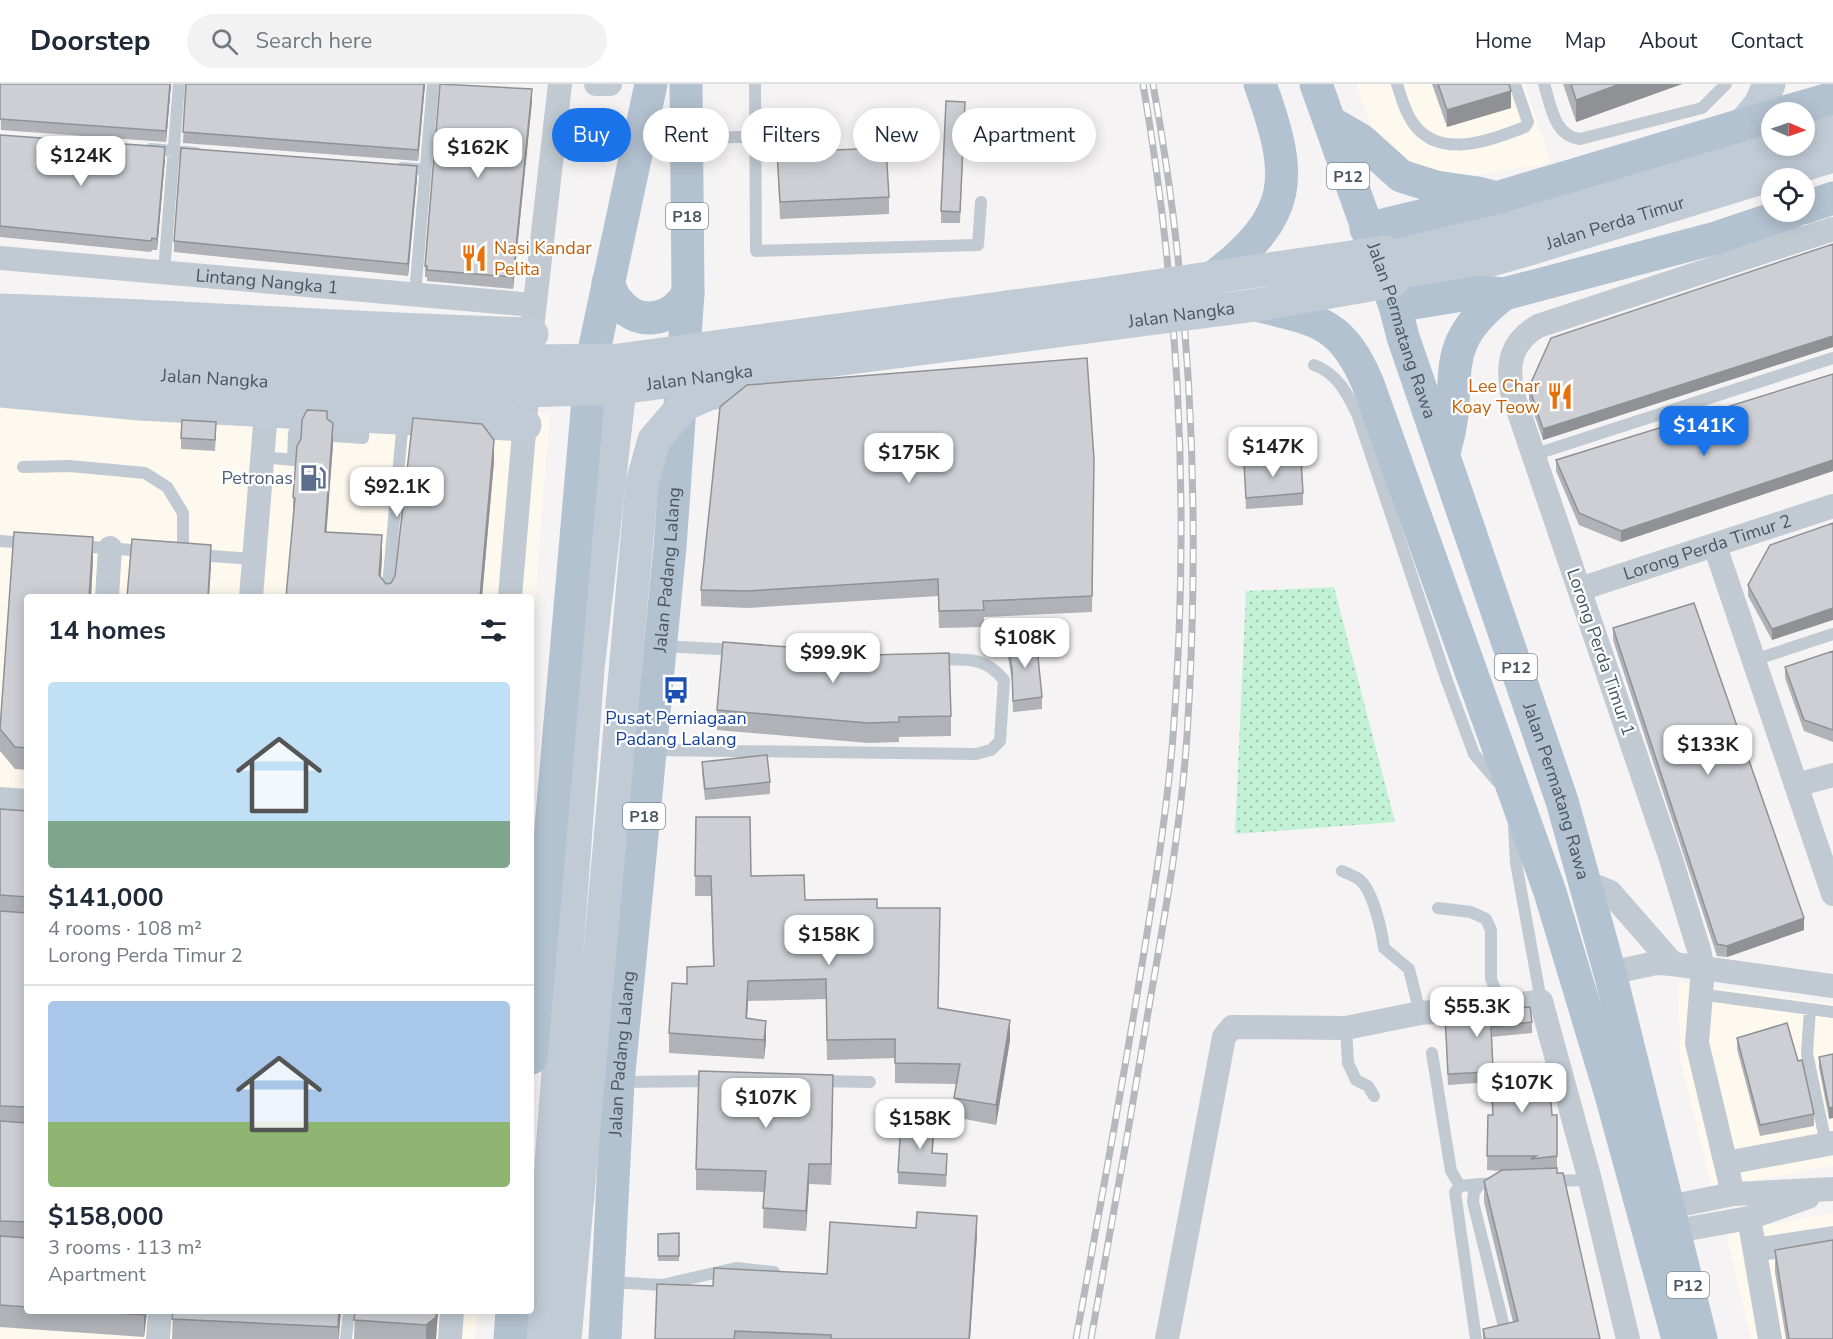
<!DOCTYPE html>
<meta charset="utf-8">
<style>
body{margin:0;font-family:"Nunito Sans",sans-serif;background:#f2f2f3;color:#1f2937;height:100vh;display:flex;flex-direction:column;font-size:22px;white-space:nowrap}
*{box-sizing:border-box;margin:0}
p{font-size:20px;color:#747a83}
.icon{flex:none;width:33px;height:33px;fill:none;stroke:currentColor;stroke-width:2;stroke-linecap:round;stroke-linejoin:round}
.map{position:relative;flex:1;overflow:hidden}
.drawer{position:absolute;left:24px;top:510px;width:510px;height:720px;display:flex;flex-direction:column;background:#fff;border-radius:6px;box-shadow:0 3px 15px #0003}
.drawer>*{flex:none}
.guide{position:absolute;left:552px;top:24px;width:570px;height:54px;display:flex;gap:12px}
.needle{width:39px;rotate:92deg}
.buttons{position:absolute;left:1761px;top:18px;display:grid;gap:12px}
.buttons a{display:grid;place-items:center;width:54px;height:54px;border-radius:50%;background:#fff;box-shadow:0 3px 15px #0003;font-size:30px}
.price{position:absolute;translate:-50% -51px;padding:0 14px;border-radius:12px;background:#fff;color:#222;font-size:20px;line-height:39px;filter:drop-shadow(0 2px 3px #0008)}
.price::after{content:'';position:absolute;left:50%;top:36px;width:18px;height:14px;margin-left:-9px;background:inherit;clip-path:polygon(0 0,100% 0,50% 100%)}
.price.selected{background:#1a73e8;color:#fff}
ul{padding:0;list-style:none}
li{display:grid;align-content:center;gap:12px;height:318px;padding:0 24px}
li+li{border-top:2px solid #e0e1e3}
li span{display:grid;place-items:center;height:186px;border-radius:6px;color:#555}
li>.icon{margin-inline-start:auto}
span .icon{width:108px;height:108px;fill:#fffc;stroke-width:1}
li b{font-size:26px}
h2{display:flex;justify-content:space-between;align-items:center;height:72px;padding:0 24px;font-size:26px}
.chip{padding:0 21px;border-radius:27px;background:#fff;box-shadow:0 3px 15px #0003;font-size:21px;line-height:54px}
.chip.selected{background:#1a73e8;color:#fff}
header{display:flex;align-items:center;gap:36px;box-sizing:border-box;height:84px;padding:0 30px;background:#fff;border-bottom:2px solid #e0e1e3}
header strong{font-size:28px}
nav{display:flex;gap:33px;margin-inline-start:auto;font-size:21px}
.search{width:420px;height:54px;background:#f2f2f3;display:flex;align-items:center;gap:15px;box-sizing:border-box;padding:0 21px;border-radius:33px;color:#747a83;font-size:22px}
.map>svg:first-child{display:block}
.commercial{fill:#fdf9ef}
.grass{fill:url(#grass-dots)}
.lines{fill:none;stroke-linecap:round;stroke-linejoin:round}
.lane{stroke:#c1cad2;stroke-width:12}
.street{stroke:#c1cad2;stroke-width:24}
.secondary{stroke:#c1cbd6;stroke-width:33}
.primary{stroke:#b3c2d1;stroke-width:33}
.rail-casing{stroke:#b5b8bd;stroke-width:7}
.rail{stroke:#fff;stroke-width:4.5;stroke-dasharray:14;stroke-linecap:butt}
.secondary-bridge{stroke:#c1cbd6;stroke-width:33}
.wall{fill:#b0b2b7}
.shaded-wall{fill:#909195}
.building{fill:#cdcfd5;stroke:#909195;stroke-width:1.5}
.labels{text-anchor:middle;stroke-width:4.5;stroke-linejoin:round;paint-order:stroke}
.shield{fill:#fff;stroke:#808990;stroke-width:1.5}
.shield-label{font-size:16px;font-weight:bold;fill:#4a5661}
.street-label{font-size:18px;fill:#4a5661;stroke:#fff}
.food-label{font-size:18px;fill:#c56008;stroke:#fff;text-anchor:start}
.service-label{font-size:18px;fill:#4e5e75;stroke:#fff;text-anchor:end}
.transit-label{font-size:18px;fill:#164399;stroke:#fff}
</style>
<header>
<strong>Doorstep</strong>
<div class="search"><svg class="icon" aria-label="search" viewBox="0 0 24 24"><circle cx="10" cy="10" r="6"/><path d="M15 15l6 6"/></svg>Search here</div>
<nav><a>Home</a><a>Map</a><a>About</a><a>Contact</a></nav>
</header>
<div class="map">
<svg width="1833" height="1255" viewBox="0 0 1833 1255">
<defs>
<pattern id="grass-dots" width="8" height="8" patternUnits="userSpaceOnUse" patternTransform="scale(1.5)"><rect width="8" height="8" fill="#c3f1d5"/><path d="M2 2h.1M6 6h.1" fill="none" stroke="#a0c6b0" stroke-width="1.8" stroke-linecap="round"/></pattern>
</defs>
<rect width="100%" height="100%" fill="#f5f3f3"/>
<path class="commercial" d="M1356 0H1524L1551 79 1457 94 1415 85 1374 50Z
M0 322 550 329 531 565V513H27V1227H478L475 1255H0Z
M1678 898 1833 920V1082L1712 1104 1680 974Z
M1833 1129V1255H1751L1726 1148Z"/>
<path class="grass" d="M1334 503 1395 738 1235 750 1246 507Z"/>
<g class="lines">
<path class="lane" d="M755 0 756 167 978 161 981 118
M1397 0C1401 13 1405 28 1413 39 1440 77 1490 56 1525 43L1528 38 1515 0
M1544 0C1551 22 1554 52 1580 55L1702 24 1726 0
M688 55 830 49
M151 65 196 69
M402 84 426 86
M164 188 179 0
M415 210 433 0
M1314 281C1338 290 1347 309 1358 332L1447 597 1474 670 1497 697
M334 352 363 354 364 334
M1533 371 1833 274
M262 373 293 376 294 349 299 350
M23 383 70 382 145 389 167 403 183 429V470
M0 457 29 459
M79 462 145 467
M196 471 254 475
M387 513 403 336
M662 562 737 566
M812 569 869 572
M1754 576 1833 550
M651 666 976 670 991 666 1000 657 1004 596C984 571 964 576 935 575
M1514 743 1516 779 1541 917
M1342 787C1348 790 1355 792 1360 796 1373 807 1382 847 1384 864L1409 885 1420 929
M1438 824 1471 828 1486 835 1491 846V895L1503 923
M1699 910 1833 928
M1810 925 1807 969 1826 1060
M1346 944 1348 979 1356 996 1368 1002 1374 1012
M1432 969 1451 1087 1460 1102
M817 997 870 998
M619 998 713 997
M1549 1097 1590 1096
M1499 1099 1480 1100 1474 1108 1473 1118 1507 1255
M610 1198 662 1201 736 1184 774 1188
M346 1255 349 1227
M1476 1255 1455 1108 1460 1102 1480 1100"/>
<g class="street">
<path d="M596 0H610"/>
<path d="M556 35 608 42 640 56"/>
<path id="s1" d="M0 174 534 221"/>
<path d="M533 236 560 0"/>
<path d="M1715 462 1833 810"/>
<path id="s2" d="M1580 505 1833 422"/>
<path d="M107 513 110 464"/>
<path d="M251 513 266 328"/>
<path d="M510 513 526 325"/>
<path d="M1796 701 1833 691"/>
<path d="M0 715 27 717"/>
<path d="M1585 798 1610 808 1673 880"/>
<path d="M1610 889 1656 879 1673 880 1833 902"/>
<path d="M1726 1079 1833 1059"/>
<path d="M1733 1110 1697 959 1703 885 1699 866 1670 772 1512 308C1507 279 1511 258 1538 242L1833 145"/>
<path d="M1669 1123 1733 1110 1833 1105"/>
<path d="M1749 1134 1770 1255"/>
<path d="M1676 1147 1749 1134 1808 1113"/>
<path d="M1755 1166 1833 1154"/>
<path d="M158 1255 160 1227"/>
<path d="M450 1255 452 1227"/>
<path d="M1167 1255 1224 953 1232 943 1346 944 1420 929 1503 923 1541 917 1590 1096 1628 1255"/>
</g>
<g class="secondary">
<path d="M1744 40 1760 21 1769 0"/>
<path d="M1804 48 1833 39"/>
<path d="M1385 168 1455 156 1772 58"/>
<path id="s3" d="M1393 197 1460 185 1530 165 1833 72"/>
<path d="M1007 223 1074 214"/>
<path d="M0 226C178 232 355 245 532 250"/>
<path d="M0 248 88 257"/>
<path d="M0 279 89 287"/>
<path d="M0 307 140 320 525 341"/>
<path d="M538 1255 588 585 620 304 619 277"/>
</g>
<g class="primary">
<path id="s4" d="M1316 0 1395 222 1403 253 1562 717 1610 889 1701 1255"/>
<path d="M1784 28 1833 14"/>
<path d="M1330 38 1361 56 1401 92 1436 103 1478 109 1496 114 1772 32"/>
<path d="M1804 124 1833 114"/>
<path d="M1366 145 1487 116"/>
<path d="M1211 195C1295 131 1294 94 1260 0"/>
<path d="M608 199C611 206 614 215 620 220 641 244 674 235 688 209"/>
<path d="M1256 221C1316 236 1342 237 1368 300L1550 808 1611 1011 1678 1255"/>
<path d="M1395 222 1481 208 1504 210"/>
<path d="M1445 365C1466 294 1432 265 1504 210L1716 154 1793 128"/>
<path d="M531 974 591 281 651 0"/>
<path d="M510 1255 512 1227"/>
<path id="s5" d="M605 1255 618 998 670 463 688 209 686 0"/>
</g>
<defs>
<path id="rail" d="M1076 1255C1097 1140 1118 1026 1137 911 1151 825 1166 739 1173 652 1190 435 1180 215 1143 0
M1091 1255C1112 1140 1132 1026 1151 911 1166 825 1181 739 1187 652 1201 435 1192 215 1153 0"/>
</defs>
<use href="#rail" class="rail-casing"/>
<use href="#rail" class="rail"/>
<g class="secondary-bridge">
<path d="M1074 214 1385 168"/>
<path d="M88 257 423 278 619 276 1007 223"/>
<path id="s6" d="M89 287 458 309 620 304 1256 221 1393 197"/>
<path d="M565 1255 642 399 654 356 684 321 709 310 734 305"/>
</g>
</g>
<path class="wall" d="M0 0H171L166 58 1 46Z
M186 0H425L418 77 183 59Z
M1432 0H1509L1511 24 1447 43Z
M1563 0H1682L1576 38Z
M532 17 513 205 427 197V193H425V182Z
M965 30 960 139H941V127Z
M0 51 165 75 157 166H152L151 168 0 153Z
M777 68 889 113V130L780 135Z
M417 94 408 192 174 168V157Z
M1833 160V263L1543 356 1529 315V303Z
M1833 290V387L1621 458 1579 441 1556 387V376Z
M327 335 333 360 326 448 382 473 381 493 386 500 391 499 494 377 482 513H286L293 435V413Z
M216 349 215 367 181 365V354Z
M1094 375 1092 528 984 533V543L939 544 938 512 748 524 701 522V506Z
M1244 379 1303 409V421L1246 425Z
M1833 439 1772 556 1748 512V501Z
M14 448 93 453V475L91 513H27V686L15 685 0 667V643Z
M1613 544 1804 846 1727 873 1717 872 1613 556Z
M1007 556 1042 613V625L1013 628 1012 597 1007 567Z
M1833 567V658L1804 647 1785 594V583Z
M828 572 951 632V652L899 653V658L868 659 717 646V626Z
M702 678 770 698V710L705 716 702 689Z
M0 725 27 727V1227H147L144 1253 0 1243Z
M696 733 751 792 805 816 877 824 939 924 1010 956 996 1041 954 1033V1014L956 1000 895 999V974L827 976 826 915 748 917 747 934 766 956 764 975 669 969V949L687 900V883L713 882 711 812H695Z
M1445 931 1532 938V949L1491 953 1493 984 1552 1031H1557V1089L1600 1255H1483V1245L1513 1238 1484 1118V1097L1501 1087 1487 1086 1488 1031H1492L1491 998 1448 1001Z
M1737 954 1814 1030V1042L1760 1052 1737 965Z
M1833 970 1829 1035 1819 984V973Z
M833 1012 831 1101 809 1100 806 1147 763 1144 764 1108 696 1106V1085Z
M934 1050 933 1069 947 1081 946 1103 898 1100V1088Z
M679 1149V1177H658V1150Z
M977 1151 970 1255H655L713 1202 827 1190Z
M1775 1166 1833 1255H1786L1775 1188Z
M173 1227H341L339 1255H172Z
M355 1227H438L436 1255H354Z"/>
<path class="shaded-wall" d="M170 0H171L166 58V47Z
M424 0H425L418 77V66Z
M1620 0H1682L1576 38V16Z
M532 5V17L513 205V193Z
M1511 7V24L1447 43V26Z
M165 63V75L157 166V155Z
M417 82V94L408 192V180Z
M1833 252V263L1543 356V345Z
M333 339V360L325 469V448Z
M494 356V377L482 513H480Z
M1833 376V387L1621 458V447Z
M382 451V473L379 513V491Z
M93 453V475L91 513H89Z
M211 461V483L209 513H208Z
M1833 524V536L1772 556V545Z
M1804 834V846L1727 873V862Z
M748 897V917L746 954V934Z
M1010 936V956L996 1041V1021Z
M766 937V956L764 975V956Z
M833 991V1012L831 1101V1080Z
M1833 1023V1034L1829 1035V1024Z
M809 1080V1100L806 1147V1127Z
M977 1132V1151L970 1255H969Z
M144 1227H147L144 1253Z
M339 1227H341L338 1255V1243Z
M436 1227H438L436 1255H426V1241Z"/>
<path class="building" d="M0 0H170L166 47 0 35Z
M186 0H424L418 66 183 48Z
M440 0 532 5 513 193 427 186V182H425Z
M1438 0H1509L1511 7 1447 26Z
M1571 0H1620L1576 16Z
M946 17 965 18 960 128 941 127Z
M0 51 165 63 157 155 152 154 151 157 0 142Z
M181 64 417 82 408 180 174 157Z
M886 64 889 113 780 118 777 68Z
M1833 160V252L1543 345 1529 303 1551 254Z
M1087 274 1094 375 1092 512 983 517 984 526 939 527 938 495 748 507 701 506 720 323 747 301Z
M1833 290V376L1621 447 1579 429 1556 376Z
M307 326 327 327V335L333 339 325 448 382 451 379 491 386 500 391 499 395 492 413 334 482 340 494 356 480 513H286L295 414 293 413 297 362 301 355 302 336Z
M182 336 216 338 215 356 181 354Z
M1301 375 1303 409 1246 414 1244 379Z
M1833 439V524L1772 545 1748 501 1770 461Z
M14 448 93 453 89 513H27V664L15 663 0 645Z
M132 455 211 461 208 513H127Z
M1694 519 1804 834 1727 862 1717 860 1613 544Z
M1036 553 1042 613 1013 617 1012 585 1007 556Z
M723 558 828 566V572L949 569 951 632 899 633V638L868 639 717 626Z
M1833 567V646L1804 636 1785 583Z
M767 671 770 698 705 705 702 678Z
M0 725 27 727V813L0 811Z
M696 733H750L751 792 804 791 805 816 877 815V824H940L938 924 1010 936 996 1021 954 1014 960 980 895 979V955L827 956 826 895 748 897 746 934 766 937 764 956 669 949 672 899 687 900V883L714 882 711 792H695Z
M0 827 27 829V1023L0 1022Z
M1530 923 1532 938 1491 943 1493 984H1491V988L1448 990 1445 931Z
M1787 939 1798 977 1802 976 1814 1030 1760 1041 1737 954Z
M1833 970V1023L1829 1024 1819 973Z
M1548 982 1552 1031H1557V1072L1531 1075 1536 1072H1487L1488 1031H1493L1491 984Z
M699 987 833 991 831 1080H809L806 1127 763 1124 766 1087 696 1085Z
M0 1037 27 1039V1138L0 1137Z
M901 1037 934 1038 932 1069 947 1070 946 1091 898 1088Z
M1557 1084V1089H1563L1600 1255H1485L1483 1245 1518 1237 1484 1097 1502 1086Z
M917 1128 977 1132 969 1255H831V1251L735 1247 734 1255H655L657 1200 713 1202 714 1184 827 1190 830 1138 916 1144Z
M679 1149V1172H658V1150Z
M0 1152 27 1154V1223L0 1221Z
M1833 1156V1255H1789L1775 1166Z
M82 1227H144V1231Z
M173 1227H339L338 1243 172 1235Z
M355 1227H436V1233L426 1241 354 1236Z"/>
<defs>
<symbol id="restaurant-bare" viewBox="-9 -9 18 18"><path d="M-5-6h1v4h1v-4h1v4h1v-4h1v5L-1.5 .5V6h-2V.5L-5-1ZM5-6V6H3V1.5H1.5Q1.5-4 5-6Z" fill="#e8710a" stroke="#fff" stroke-width="2.5" paint-order="stroke"/></symbol>
<symbol id="fuel-bare" viewBox="-9 -9 18 18"><path d="M-5.5-6h7V0h2V4h1.3V-2.5L3-4.5l.8-.8L6-3V5H2.5V1h-1V6h-7ZM-4.2-4.7v3.2H.2V-4.7Z" fill="#5c6f8a" stroke="#fff" stroke-width="2.5" paint-order="stroke"/></symbol>
<symbol id="bus-bare" viewBox="-9 -9 18 18"><path d="M-5-6H5V4H4V6H2V4H-2V6H-4V4H-5ZM-3.5-4V0h7V-4ZM-3.5 1.2v1.5H-2V1.2ZM2 1.2v1.5H3.5V1.2Z" fill="#1a4fb4" stroke="#fff" stroke-width="2.5" paint-order="stroke"/></symbol>
</defs>
<g fill-rule="evenodd">
<use href="#restaurant-bare" x="455" y="155" width="38" height="38"/>
<use href="#restaurant-bare" x="1541" y="293" width="38" height="38"/>
<use href="#fuel-bare" x="294" y="375" width="38" height="38"/>
<use href="#bus-bare" x="657" y="587" width="38" height="38"/>
</g>
<g class="labels">
<g class="shield">
<rect x="1327" y="79" width="42" height="26" rx="4.5"/>
<rect x="666" y="119" width="42" height="26" rx="4.5"/>
<rect x="1495" y="570" width="42" height="26" rx="4.5"/>
<rect x="623" y="719" width="42" height="26" rx="4.5"/>
<rect x="1667" y="1188" width="42" height="26" rx="4.5"/>
</g>
<g class="shield-label">
<text x="1348" y="98">P12</text>
<text x="687" y="138">P18</text>
<text x="1516" y="589">P12</text>
<text x="644" y="738">P18</text>
<text x="1688" y="1207">P12</text>
</g>
<g class="street-label">
<text dy="6" stroke="none"><textPath href="#s3" startOffset="230">Jalan Perda Timur</textPath></text>
<text dy="6" stroke="none"><textPath href="#s1" startOffset="268">Lintang Nangka 1</textPath></text>
<text dy="6" stroke="none"><textPath href="#s6" startOffset="1098">Jalan Nangka</textPath></text>
<text dy="6" stroke="none"><textPath href="#s4" startOffset="261">Jalan Permatang Rawa</textPath></text>
<text dy="6" stroke="none"><textPath href="#s6" startOffset="612">Jalan Nangka</textPath></text>
<text dy="6" stroke="none"><textPath href="#s6" startOffset="126">Jalan Nangka</textPath></text>
<text dy="6" stroke="none"><textPath href="#s2" startOffset="134">Lorong Perda Timur 2</textPath></text>
<text dy="6" stroke="none"><textPath href="#s5" startOffset="772">Jalan Padang Lalang</textPath></text>
<text transform="translate(1601 568) rotate(71)" y="6">Lorong Perda Timur 1</text>
<text dy="6" stroke="none"><textPath href="#s4" startOffset="747">Jalan Permatang Rawa</textPath></text>
<text dy="6" stroke="none"><textPath href="#s5" startOffset="286">Jalan Padang Lalang</textPath></text>
</g>
<g class="food-label">
<text x="494" y="170">Nasi Kandar<tspan x="494" dy="21">Pelita</tspan></text>
<text x="1540" y="308" text-anchor="end">Lee Char<tspan x="1540" dy="21">Koay Teow</tspan></text>
</g>
<g class="service-label">
<text x="293" y="400">Petronas</text>
</g>
<g class="transit-label">
<text x="676" y="640">Pusat Perniagaan<tspan x="676" dy="21">Padang Lalang</tspan></text>
</g>
</g>
</svg>
<div class="buttons">
<a><svg class="needle" viewBox="-14 -14 28 28"><path d="M0-13l5 13h-10z" fill="#e53935"/><path d="M0 13l5-13h-10z" fill="#747a83"/></svg></a>
<a><svg class="icon" aria-label="locate" viewBox="0 0 24 24"><circle cx="12" cy="12" r="6"/><path d="M12 2v4M12 18v4M2 12h4M18 12h4"/></svg></a>
</div>
<b class="price" style="left:478px;top:95px">$162K</b>
<b class="price" style="left:81px;top:103px">$124K</b>
<b class="price selected" style="left:1704px;top:373px">$141K</b>
<b class="price" style="left:1273px;top:394px">$147K</b>
<b class="price" style="left:909px;top:400px">$175K</b>
<b class="price" style="left:397px;top:434px">$92.1K</b>
<b class="price" style="left:1025px;top:585px">$108K</b>
<b class="price" style="left:833px;top:600px">$99.9K</b>
<b class="price" style="left:1708px;top:692px">$133K</b>
<b class="price" style="left:829px;top:882px">$158K</b>
<b class="price" style="left:1477px;top:954px">$55.3K</b>
<b class="price" style="left:1522px;top:1030px">$107K</b>
<b class="price" style="left:766px;top:1045px">$107K</b>
<b class="price" style="left:920px;top:1066px">$158K</b>
<div class="guide">
<a class="chip selected">Buy</a>
<a class="chip">Rent</a>
<a class="chip">Filters</a>
<a class="chip">New</a>
<a class="chip">Apartment</a>
</div>
<section class="drawer">
<h2>14 homes<svg class="icon" aria-label="filters" viewBox="0 0 24 24"><path d="M4 7h16M4 17h16"/><circle cx="9" cy="7" r="2"/><circle cx="15" cy="17" r="2"/></svg></h2>
<ul>
<li><span style="background:linear-gradient(#bfe0f5 75%,#7fa58c 0)"><svg class="icon" aria-label="home" viewBox="0 0 24 24"><path d="M3 11l9-7 9 7M6 9v11h12V9"/></svg></span><div><b>$141,000</b><p>4 rooms · 108 m²</p><p>Lorong Perda Timur 2</p></div></li>
<li><span style="background:linear-gradient(#a9c7e8 65%,#8fb573 0)"><svg class="icon" aria-label="home" viewBox="0 0 24 24"><path d="M3 11l9-7 9 7M6 9v11h12V9"/></svg></span><div><b>$158,000</b><p>3 rooms · 113 m²</p><p>Apartment</p></div></li>
</ul>
</section>
</div>
